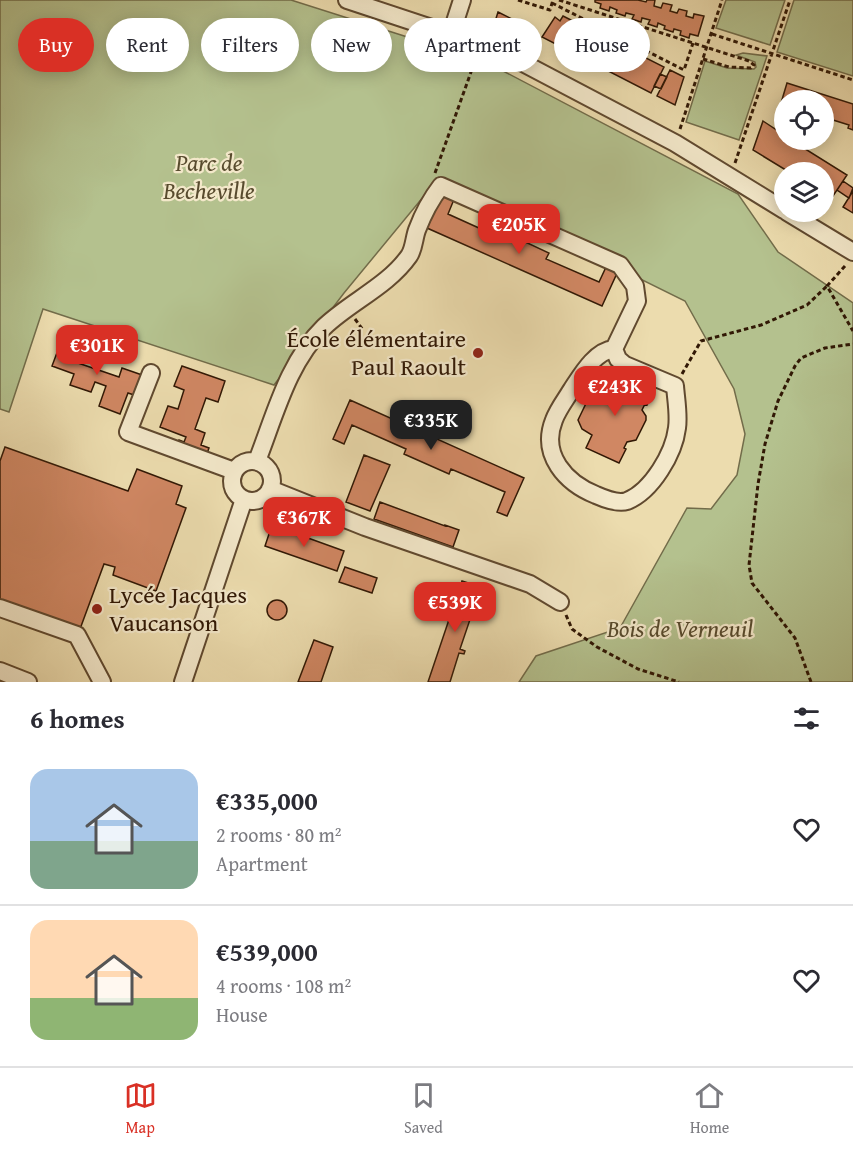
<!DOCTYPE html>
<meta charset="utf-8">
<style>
body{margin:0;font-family:"Gentium Book Plus",serif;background:#f2f2f3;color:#2b2b33;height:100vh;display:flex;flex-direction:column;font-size:22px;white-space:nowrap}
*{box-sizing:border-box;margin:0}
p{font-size:20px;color:#7c7c81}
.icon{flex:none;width:33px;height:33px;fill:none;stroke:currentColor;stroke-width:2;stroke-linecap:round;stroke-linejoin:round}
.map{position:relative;height:682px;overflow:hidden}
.drawer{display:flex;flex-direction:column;background:#fff;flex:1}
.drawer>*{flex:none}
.guide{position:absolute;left:18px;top:18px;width:818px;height:54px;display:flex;gap:12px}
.fabs{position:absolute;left:774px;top:90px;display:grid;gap:12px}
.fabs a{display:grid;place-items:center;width:60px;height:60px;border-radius:50%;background:#fff;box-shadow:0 3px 15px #0003;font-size:30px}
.price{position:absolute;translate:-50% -51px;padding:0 14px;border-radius:12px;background:#d93025;color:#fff;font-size:20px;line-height:39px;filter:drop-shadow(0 2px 3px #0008)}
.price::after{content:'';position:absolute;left:50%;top:36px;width:18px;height:14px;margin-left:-9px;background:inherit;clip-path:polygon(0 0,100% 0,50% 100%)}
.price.active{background:#222;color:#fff}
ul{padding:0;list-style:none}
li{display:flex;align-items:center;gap:18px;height:150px;padding:0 30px}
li+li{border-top:2px solid #e1e1e2}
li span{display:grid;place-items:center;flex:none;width:168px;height:120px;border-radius:18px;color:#555}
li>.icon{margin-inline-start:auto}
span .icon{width:72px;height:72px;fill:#fffc;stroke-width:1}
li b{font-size:26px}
h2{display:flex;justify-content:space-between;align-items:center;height:72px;padding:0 30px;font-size:26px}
.chip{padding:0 21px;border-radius:27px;background:#fff;box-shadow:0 3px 15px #0003;font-size:21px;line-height:54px}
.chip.active{background:#d93025;color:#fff}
.menu{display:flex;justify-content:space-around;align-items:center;height:84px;border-top:2px solid #e1e1e2;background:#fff;font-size:16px;color:#7c7c81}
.menu a{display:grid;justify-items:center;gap:3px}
.menu .active{color:#d93025}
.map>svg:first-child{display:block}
.green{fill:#b4c18e;stroke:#726c4a;stroke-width:1.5}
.building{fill:#d08763;stroke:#311805;stroke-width:1.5}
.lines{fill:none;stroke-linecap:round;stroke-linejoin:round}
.minor-casing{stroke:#60492f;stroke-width:20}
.path{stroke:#311805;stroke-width:3;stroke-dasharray:4.5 3;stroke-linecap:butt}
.minor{stroke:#f3e8ca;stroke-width:16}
.poi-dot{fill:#8f2418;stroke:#f3e8ca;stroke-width:2}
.labels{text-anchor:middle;stroke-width:4.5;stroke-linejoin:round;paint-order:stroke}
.park-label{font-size:24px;font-style:italic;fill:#584b2e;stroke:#f3e8ca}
.poi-label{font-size:24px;fill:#311805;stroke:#f3e8ca;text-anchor:end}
</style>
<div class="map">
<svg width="853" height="682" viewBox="0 0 853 682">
<rect width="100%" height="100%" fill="#ecdcae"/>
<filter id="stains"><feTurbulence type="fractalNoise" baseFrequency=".00333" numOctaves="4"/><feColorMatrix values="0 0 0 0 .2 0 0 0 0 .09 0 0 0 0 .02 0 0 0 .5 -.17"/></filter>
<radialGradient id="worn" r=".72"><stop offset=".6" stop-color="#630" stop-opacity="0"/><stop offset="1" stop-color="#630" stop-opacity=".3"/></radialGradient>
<path class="green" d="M0 0H291L486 62 738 194 778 252 853 303V682H519L536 656 620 628 687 508 711 509 737 475 745 434 734 389 685 301 438 179 344 293 274 385 43 309 9 412 0 409Z
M726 0H785L770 45 716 28Z
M794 0H853V76L777 52Z
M743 53 767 56 739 140 686 122 705 61 727 68 754 69 756 67 755 62 736 55Z"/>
<path class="building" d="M595 0H638L646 2 647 0H655L654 6 661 8 663 3 672 5 670 11 677 13 679 9 687 11 686 16 693 18 694 14 704 16 698 36 690 34 689 38 680 35 681 31 674 29 673 32 664 29 665 26 658 23 657 27 648 24 650 20 642 18 641 22 632 19 634 15 626 13 625 16 616 13 617 10 610 7 609 11 600 8 601 4 595 2Z
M498 12 512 19 505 31 494 25Z
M563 16 664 67 651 93 542 37 555 17 560 21Z
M670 70 684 77 675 105 657 96Z
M660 74 667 77 661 89 654 86Z
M787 83 853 104V130L848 128 849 125 833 120 832 123 824 120V100H784V104L781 103Z
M763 121 784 135V140H791L847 175 831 199 824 194V172H789L753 150Z
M843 181 853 188 849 198 837 190Z
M853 191V213L843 207Z
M443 192 455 197 448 214 501 238 504 232 549 253 546 259 599 282 607 265 618 271 602 306 427 228Z
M64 334 86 342 78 363 119 377 122 368 145 376 137 396 128 393 120 414 99 406 106 386 95 382 91 392 70 385 74 374 52 366Z
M182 366 225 381 218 402 206 398 195 429 205 433 201 445 209 448 206 456 177 446 179 440 184 442 186 437 160 427 168 406 178 409 184 390 174 386Z
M621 375 653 391 647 405 645 404 642 410 646 416V420L636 440 627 442 624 448 626 449 619 463 586 448 592 435 582 429 578 420 594 387 599 383H604L614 388Z
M350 400 524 478 507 516 497 512 505 492 451 469 449 474 404 454 406 449 352 425 344 444 333 439Z
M5 447 128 491 137 469 182 486 176 504 186 508 156 591 113 575 115 567 104 564 80 629 0 601V461Z
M364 455 390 465 370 511 346 502Z
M380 502 445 526V525L459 530 453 547 374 519Z
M272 525 344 551 337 571 265 546Z
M345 567 377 578 372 593 339 582Z
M462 581 481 587 460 649 465 651 464 654 459 653 450 682H428Z
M267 610a10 10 0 1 1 20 0a10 10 0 1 1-20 0Z
M314 640 333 647 321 682H298Z"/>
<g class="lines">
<defs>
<path id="minor" d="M347 0 477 43 521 62 675 143 784 210
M451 34 462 0
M787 212 853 252
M151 373 128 432 234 471
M257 461C275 415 288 362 324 327 350 302 388 286 409 256 414 249 414 238 417 230 423 214 431 199 441 186L620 265 635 286 637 301 614 349 618 359 625 365 675 386C676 399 679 415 677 428 674 453 652 491 627 501 618 504 605 499 596 495 566 483 540 455 554 420 558 409 566 399 572 389 582 374 595 351 614 349
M232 481a20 20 0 1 1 40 0a20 20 0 1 1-40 0Z
M270 489 365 527 530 584 560 602
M0 608 77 635 102 682
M0 671 28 682
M183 682 244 499"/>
</defs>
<use href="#minor" class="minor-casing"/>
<path class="path" d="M518 0 550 10 553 0
M559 0 749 61 754 65 751 68 729 67 703 59
M552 3 684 70 693 43
M712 34 853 80
M680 129 722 0
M735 163 790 0
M435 173 476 58
M845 266 827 286 853 331
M355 319 363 330
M682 374 701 341 761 325 807 305 827 286
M566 615 572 629 597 647 638 669 679 682
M811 682 795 638 752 583 749 565 758 484 765 444 778 401 795 366 801 358 825 348 853 344"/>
<use href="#minor" class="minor"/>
</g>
<g class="poi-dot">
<circle cx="478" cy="353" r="6"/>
<circle cx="97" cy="609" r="6"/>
</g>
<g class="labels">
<g class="park-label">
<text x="209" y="171">Parc de<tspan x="209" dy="28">Becheville</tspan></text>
<text x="680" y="637">Bois de Verneuil</text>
</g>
<g class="poi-label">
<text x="466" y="347">École élémentaire<tspan x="466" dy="28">Paul Raoult</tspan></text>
<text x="109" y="603" text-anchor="start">Lycée Jacques<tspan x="109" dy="28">Vaucanson</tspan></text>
</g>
</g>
<rect width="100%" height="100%" filter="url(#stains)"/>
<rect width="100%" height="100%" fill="url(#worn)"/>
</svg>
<div class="fabs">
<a><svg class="icon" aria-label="locate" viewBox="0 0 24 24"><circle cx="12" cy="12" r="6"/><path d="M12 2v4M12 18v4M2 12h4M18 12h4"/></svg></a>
<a><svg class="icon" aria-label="layers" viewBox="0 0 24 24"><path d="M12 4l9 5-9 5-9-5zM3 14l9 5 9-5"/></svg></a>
</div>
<b class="price" style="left:519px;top:255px">€205K</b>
<b class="price" style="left:97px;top:376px">€301K</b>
<b class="price" style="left:615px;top:417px">€243K</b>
<b class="price active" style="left:431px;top:451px">€335K</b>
<b class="price" style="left:304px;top:548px">€367K</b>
<b class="price" style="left:455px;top:633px">€539K</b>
<div class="guide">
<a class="chip active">Buy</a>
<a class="chip">Rent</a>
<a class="chip">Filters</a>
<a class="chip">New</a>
<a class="chip">Apartment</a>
<a class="chip">House</a>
</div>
</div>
<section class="drawer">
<h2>6 homes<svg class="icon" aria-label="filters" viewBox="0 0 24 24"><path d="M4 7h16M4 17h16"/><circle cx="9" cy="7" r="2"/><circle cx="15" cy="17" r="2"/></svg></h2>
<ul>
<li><span style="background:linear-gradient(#a9c7e8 60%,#7fa58c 0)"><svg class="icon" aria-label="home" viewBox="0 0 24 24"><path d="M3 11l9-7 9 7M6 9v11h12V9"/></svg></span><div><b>€335,000</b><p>2 rooms · 80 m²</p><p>Apartment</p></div><svg class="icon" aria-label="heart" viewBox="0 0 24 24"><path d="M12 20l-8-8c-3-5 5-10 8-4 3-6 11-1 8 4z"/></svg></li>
<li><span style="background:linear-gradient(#ffd9b3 65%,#8fb573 0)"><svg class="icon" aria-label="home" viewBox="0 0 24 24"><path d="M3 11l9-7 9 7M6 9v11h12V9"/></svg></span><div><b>€539,000</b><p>4 rooms · 108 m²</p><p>House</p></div><svg class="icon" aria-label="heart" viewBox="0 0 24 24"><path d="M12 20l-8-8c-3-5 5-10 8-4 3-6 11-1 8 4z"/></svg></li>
</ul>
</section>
<nav class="menu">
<a class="active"><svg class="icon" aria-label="map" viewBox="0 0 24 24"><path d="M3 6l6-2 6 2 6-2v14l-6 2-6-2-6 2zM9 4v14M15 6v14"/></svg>Map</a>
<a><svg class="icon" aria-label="saved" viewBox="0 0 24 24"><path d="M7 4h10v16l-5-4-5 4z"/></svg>Saved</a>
<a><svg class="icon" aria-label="home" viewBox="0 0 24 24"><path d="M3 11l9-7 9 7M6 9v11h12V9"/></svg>Home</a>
</nav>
